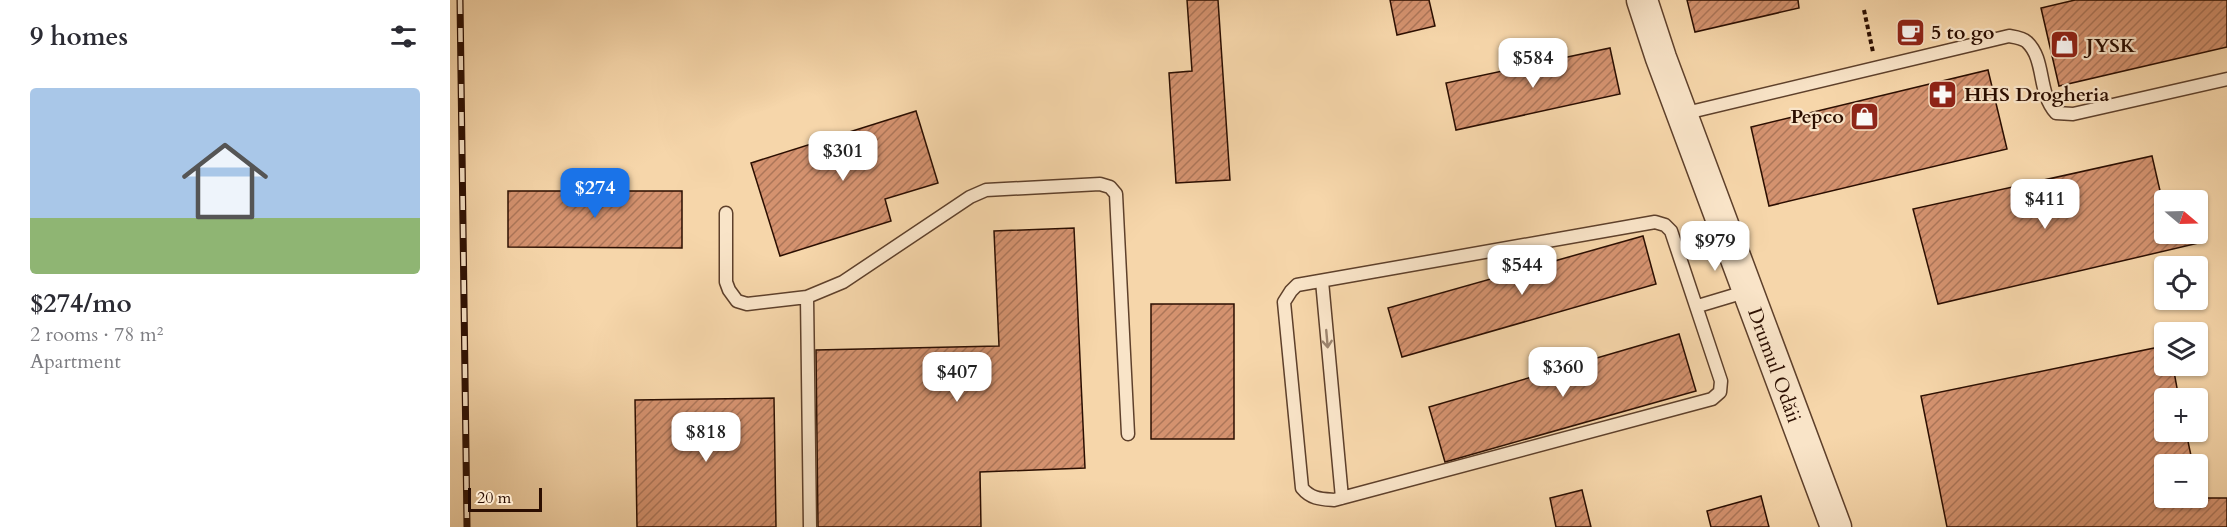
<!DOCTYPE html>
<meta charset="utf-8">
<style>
body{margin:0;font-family:Cardo,serif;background:#f2f2f3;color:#2b2b33;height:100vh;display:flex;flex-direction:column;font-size:22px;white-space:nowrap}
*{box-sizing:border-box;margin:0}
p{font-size:20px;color:#7c7c81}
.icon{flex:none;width:33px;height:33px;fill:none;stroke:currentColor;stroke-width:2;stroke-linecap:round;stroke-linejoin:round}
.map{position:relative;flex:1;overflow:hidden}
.drawer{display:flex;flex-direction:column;background:#fff;width:450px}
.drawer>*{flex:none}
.needle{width:39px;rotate:109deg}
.fabs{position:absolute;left:1704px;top:190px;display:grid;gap:12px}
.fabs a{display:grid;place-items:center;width:54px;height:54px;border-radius:6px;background:#fff;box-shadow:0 2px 4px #0004;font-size:30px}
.scale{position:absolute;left:18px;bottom:15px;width:74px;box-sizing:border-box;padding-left:6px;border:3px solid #2b0e01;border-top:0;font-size:16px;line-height:21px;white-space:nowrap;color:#2b0e01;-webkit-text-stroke:4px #f9e4c8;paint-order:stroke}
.price{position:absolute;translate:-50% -51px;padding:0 14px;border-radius:12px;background:#fff;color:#222;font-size:20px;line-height:39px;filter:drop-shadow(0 2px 3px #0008)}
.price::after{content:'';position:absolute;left:50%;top:36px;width:18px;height:14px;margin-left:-9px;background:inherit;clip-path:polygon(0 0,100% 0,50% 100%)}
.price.active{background:#1a73e8;color:#fff}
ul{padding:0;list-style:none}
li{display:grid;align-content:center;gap:12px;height:318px;padding:0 30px}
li+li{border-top:2px solid #e1e1e2}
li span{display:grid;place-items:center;height:186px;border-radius:6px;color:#555}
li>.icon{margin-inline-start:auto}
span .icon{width:108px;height:108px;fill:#fffc;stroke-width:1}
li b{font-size:26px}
h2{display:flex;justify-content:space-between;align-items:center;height:72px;padding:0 30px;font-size:26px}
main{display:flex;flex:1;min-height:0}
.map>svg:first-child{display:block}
.building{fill:url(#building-hatch);stroke:#2b0e01;stroke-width:1.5}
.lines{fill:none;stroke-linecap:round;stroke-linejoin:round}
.service-casing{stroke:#5e402b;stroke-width:15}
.tertiary-casing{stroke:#5e402b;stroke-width:33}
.path{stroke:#2b0e01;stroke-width:4;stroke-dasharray:4.5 3;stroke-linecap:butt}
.service{stroke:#f9e4c8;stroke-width:12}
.tertiary{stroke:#f9e4c8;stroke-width:30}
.rail-casing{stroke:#2b0e01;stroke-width:7}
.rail{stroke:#f9e4c8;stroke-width:4.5;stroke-dasharray:14;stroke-linecap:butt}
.oneway{stroke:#9c846e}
.labels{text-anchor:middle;stroke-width:4.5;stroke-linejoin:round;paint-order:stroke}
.poi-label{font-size:20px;font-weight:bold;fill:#2b0e01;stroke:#f9e4c8;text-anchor:start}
.street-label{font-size:20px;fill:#2b0e01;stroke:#f9e4c8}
</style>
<main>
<section class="drawer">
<h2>9 homes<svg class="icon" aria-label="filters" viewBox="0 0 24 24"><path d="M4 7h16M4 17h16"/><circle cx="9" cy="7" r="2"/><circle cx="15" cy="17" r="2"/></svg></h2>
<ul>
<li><span style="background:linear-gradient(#a9c7e8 70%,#8fb573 0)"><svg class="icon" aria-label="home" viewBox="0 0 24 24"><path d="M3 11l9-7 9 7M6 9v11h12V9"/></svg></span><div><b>$274/mo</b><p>2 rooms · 78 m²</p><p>Apartment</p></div></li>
</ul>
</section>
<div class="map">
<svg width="1777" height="527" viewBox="0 0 1777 527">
<defs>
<pattern id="building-hatch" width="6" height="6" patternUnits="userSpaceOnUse" patternTransform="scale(1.5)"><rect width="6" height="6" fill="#d4926f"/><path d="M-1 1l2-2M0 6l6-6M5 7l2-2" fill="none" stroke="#ac7659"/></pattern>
</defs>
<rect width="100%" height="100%" fill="#f6d6aa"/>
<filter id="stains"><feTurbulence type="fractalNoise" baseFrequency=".00333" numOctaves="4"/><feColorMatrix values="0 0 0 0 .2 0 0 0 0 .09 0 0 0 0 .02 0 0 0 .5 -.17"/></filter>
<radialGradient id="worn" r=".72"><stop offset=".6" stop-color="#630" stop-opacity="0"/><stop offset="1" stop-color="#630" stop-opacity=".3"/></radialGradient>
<path class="building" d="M737 0H768L780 180 726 183 719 73 742 71Z
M940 0H979L985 26 947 35Z
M1237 0H1348L1349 8 1245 32Z
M1625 0H1777V47L1609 86 1591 8Z
M1160 48 1170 94 1006 130 996 83Z
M1538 70 1557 149 1319 206 1301 127Z
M466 111 488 183 435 199 441 221 330 256 301 163Z
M1702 156 1714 208V234H1752L1753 242 1488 304 1463 209Z
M58 191H232V248L58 247Z
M624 228 635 468 530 472 531 527H368L366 350 549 346 544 231Z
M1193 236 1206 284 952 357 938 308Z
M701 304H784V439H701Z
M1229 334 1246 391 995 462 979 407Z
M1714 346V366H1723L1729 399H1714V432H1736L1743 465H1714V498H1748V488L1750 498H1777V527H1497L1471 396Z
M324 398 326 527H187L185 400Z
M1132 490 1141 527H1106L1100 498Z
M1311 496 1319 527H1261L1257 511Z"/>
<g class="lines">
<defs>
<path id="service" d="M1232 114 1559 36C1565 37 1573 38 1577 42 1596 60 1587 92 1606 113L1623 114 1777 79
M276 213V282L279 290 287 301 297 304 357 297 393 282 520 197 536 190 650 184 660 187 666 194 678 434
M1205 222 1215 225 1221 231 1271 381 1270 392 1262 399 884 500C871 499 861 499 852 488L834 302 841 291 847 285Z
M872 281 892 498
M357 297 360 527
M1248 306 1298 291"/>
<path id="tertiary" d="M1192 0 1211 58 1386 527"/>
</defs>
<use href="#service" class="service-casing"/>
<use href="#tertiary" class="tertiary-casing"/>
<path class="path" d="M1414 10 1423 52"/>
<use href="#service" class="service"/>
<use href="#tertiary" class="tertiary"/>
<defs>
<path id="rail" d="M10 0 17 527"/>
</defs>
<use href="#rail" class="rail-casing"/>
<use href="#rail" class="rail"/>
</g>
<defs><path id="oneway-shaft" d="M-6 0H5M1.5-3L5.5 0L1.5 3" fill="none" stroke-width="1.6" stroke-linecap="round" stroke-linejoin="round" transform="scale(1.5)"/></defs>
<use class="oneway" href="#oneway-shaft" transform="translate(877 339) rotate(85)"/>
<defs>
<symbol id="cafe-square" viewBox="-11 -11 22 22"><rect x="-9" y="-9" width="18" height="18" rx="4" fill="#8f2418" stroke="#f9e4c8"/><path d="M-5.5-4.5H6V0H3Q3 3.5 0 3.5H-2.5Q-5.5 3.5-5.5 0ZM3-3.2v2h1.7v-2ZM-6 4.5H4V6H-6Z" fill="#fff"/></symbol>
<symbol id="shop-square" viewBox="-11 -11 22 22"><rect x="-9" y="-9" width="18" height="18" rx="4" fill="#8f2418" stroke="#f9e4c8"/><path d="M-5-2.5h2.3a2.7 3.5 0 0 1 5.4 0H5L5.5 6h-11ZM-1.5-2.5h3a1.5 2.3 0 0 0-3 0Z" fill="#fff"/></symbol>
<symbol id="pharmacy-square" viewBox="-11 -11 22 22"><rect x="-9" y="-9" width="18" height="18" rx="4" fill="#8f2418" stroke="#f9e4c8"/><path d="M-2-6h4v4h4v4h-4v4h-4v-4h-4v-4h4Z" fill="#fff"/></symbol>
</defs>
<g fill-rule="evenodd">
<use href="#cafe-square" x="1444" y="16" width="33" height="33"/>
<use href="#shop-square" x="1598" y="28" width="33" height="33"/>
<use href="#pharmacy-square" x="1476" y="78" width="33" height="33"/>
<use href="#shop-square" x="1398" y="100" width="33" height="33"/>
</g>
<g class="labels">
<g class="poi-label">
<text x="1481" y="39">5 to go</text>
<text x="1636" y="52">JYSK</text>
<text x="1514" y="101">HHS Drogheria</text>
<text x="1394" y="123" text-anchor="end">Pepco</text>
</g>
<g class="street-label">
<text transform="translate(1325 365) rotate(70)" y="7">Drumul Odăii</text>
</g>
</g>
<rect width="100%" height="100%" filter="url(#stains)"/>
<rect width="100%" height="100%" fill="url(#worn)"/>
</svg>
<div class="fabs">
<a><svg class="needle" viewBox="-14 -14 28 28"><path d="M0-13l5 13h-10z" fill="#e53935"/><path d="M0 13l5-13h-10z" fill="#7c7c81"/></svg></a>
<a><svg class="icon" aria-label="locate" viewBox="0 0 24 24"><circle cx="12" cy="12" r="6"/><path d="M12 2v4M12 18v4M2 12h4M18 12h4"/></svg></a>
<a><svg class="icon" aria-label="layers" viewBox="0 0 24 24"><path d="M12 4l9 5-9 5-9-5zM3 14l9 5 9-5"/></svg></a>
<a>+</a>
<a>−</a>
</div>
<div class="scale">20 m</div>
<b class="price" style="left:1083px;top:89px">$584</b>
<b class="price" style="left:393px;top:182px">$301</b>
<b class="price active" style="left:145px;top:219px">$274</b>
<b class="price" style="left:1595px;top:230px">$411</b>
<b class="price" style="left:1265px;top:272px">$979</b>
<b class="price" style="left:1072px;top:296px">$544</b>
<b class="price" style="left:1113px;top:398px">$360</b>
<b class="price" style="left:507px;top:403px">$407</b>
<b class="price" style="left:256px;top:463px">$818</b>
</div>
</main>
